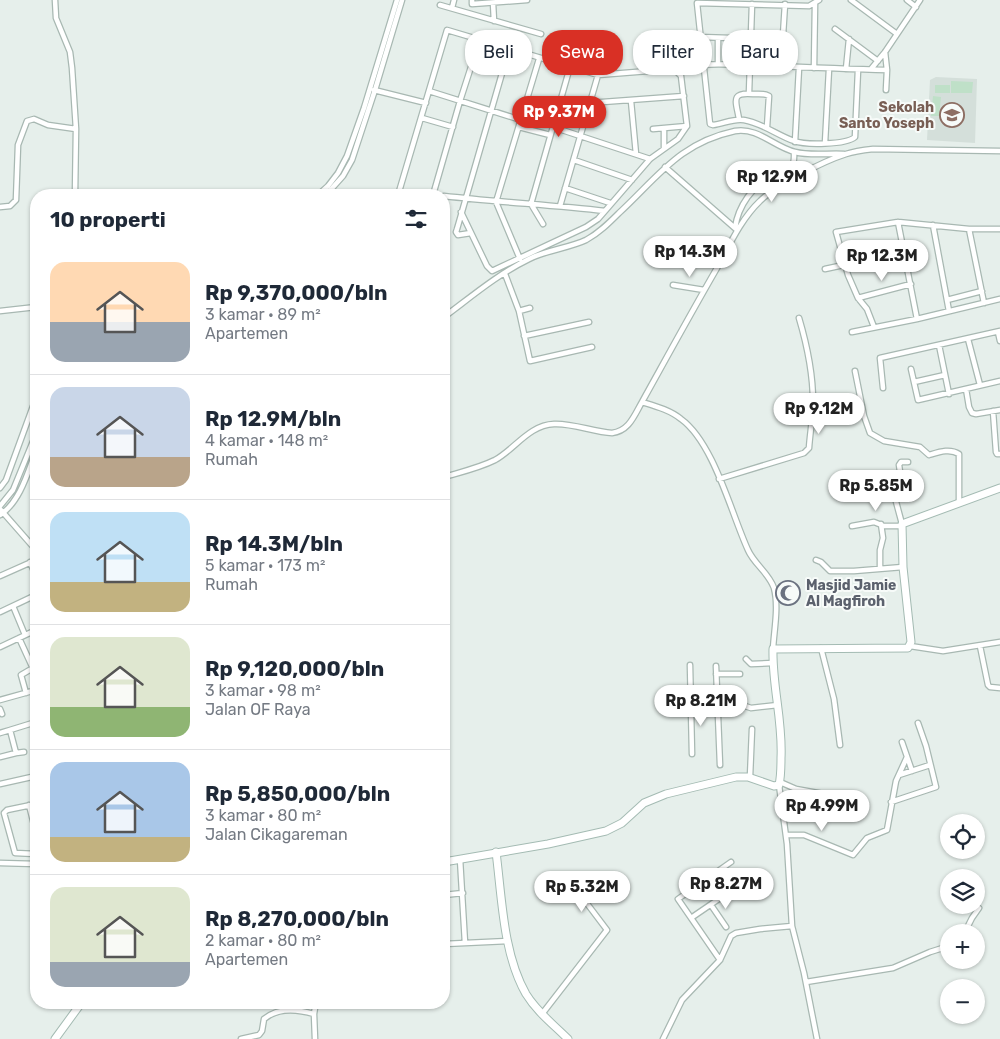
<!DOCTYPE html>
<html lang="id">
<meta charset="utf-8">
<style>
body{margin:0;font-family:Rubik,sans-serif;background:#f2f2f3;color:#1f2937;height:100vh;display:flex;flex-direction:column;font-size:19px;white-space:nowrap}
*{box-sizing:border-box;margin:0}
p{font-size:16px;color:#747a83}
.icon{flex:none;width:28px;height:28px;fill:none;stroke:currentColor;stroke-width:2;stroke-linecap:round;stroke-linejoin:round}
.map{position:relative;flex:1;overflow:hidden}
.sheet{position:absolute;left:30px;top:189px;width:420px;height:820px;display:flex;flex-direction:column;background:#fff;border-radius:20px;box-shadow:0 1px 4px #0004}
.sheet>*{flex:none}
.guide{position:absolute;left:465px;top:30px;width:460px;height:45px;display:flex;gap:10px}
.controls{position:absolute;left:940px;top:814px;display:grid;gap:10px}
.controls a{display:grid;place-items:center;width:45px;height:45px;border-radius:50%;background:#fff;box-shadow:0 1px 4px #0004;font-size:25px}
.price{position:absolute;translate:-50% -42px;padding:0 11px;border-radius:18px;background:#fff;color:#222;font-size:16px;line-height:32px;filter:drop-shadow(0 1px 2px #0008)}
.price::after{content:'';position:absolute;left:50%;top:30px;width:15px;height:11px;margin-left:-8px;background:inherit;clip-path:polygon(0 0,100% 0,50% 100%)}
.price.on{background:#d93025;color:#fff}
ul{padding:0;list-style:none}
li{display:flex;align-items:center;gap:15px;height:125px;padding:0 20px}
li+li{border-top:1px solid #e0e1e3}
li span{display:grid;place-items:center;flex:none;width:140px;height:100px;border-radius:15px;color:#555}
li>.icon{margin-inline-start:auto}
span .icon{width:60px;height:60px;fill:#fffc;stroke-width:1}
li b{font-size:21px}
h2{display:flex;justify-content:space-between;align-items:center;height:60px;padding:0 20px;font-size:21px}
.chip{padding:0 18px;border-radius:20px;background:#fff;box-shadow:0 1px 4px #0004;font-size:18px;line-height:45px}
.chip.on{background:#d93025;color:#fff}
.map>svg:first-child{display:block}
.built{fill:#d4dfda}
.grass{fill:#bfe0c8}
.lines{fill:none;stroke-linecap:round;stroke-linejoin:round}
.stream{stroke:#8ec9d4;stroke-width:2}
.street-casing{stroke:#a8b8b2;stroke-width:7}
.secondary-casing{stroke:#a4bbb3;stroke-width:9}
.street{stroke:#fff;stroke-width:4.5}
.secondary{stroke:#fff;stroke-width:7}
.labels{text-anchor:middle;stroke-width:4;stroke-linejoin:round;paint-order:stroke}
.education-label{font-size:14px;font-weight:bold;fill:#785e54;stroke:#f7fbf9;text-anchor:end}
.worship-label{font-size:14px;font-weight:bold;fill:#5b616d;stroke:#f7fbf9;text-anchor:start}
</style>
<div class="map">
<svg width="1000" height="1039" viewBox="0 0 1000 1039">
<rect width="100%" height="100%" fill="#e6efeb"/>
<path class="built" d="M936 77 977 79 975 143 927 140 930 80Z"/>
<path class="grass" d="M951 81 973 82 972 93H951Z
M935 85H950V93H935Z
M933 96 941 97 939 116H931Z
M952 107 962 108V121L952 120Z"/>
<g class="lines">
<path class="stream" d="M675 69 703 65"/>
<defs>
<path id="street" d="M55 0 56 18 70 52 72 68 76 129 75 195
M472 0V4L527 0
M819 0 809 6 697 3 710 124 713 125C723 124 734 118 744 120 762 123 777 135 794 141 805 145 846 145 855 137L858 70
M851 0 897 34
M907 0 916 7
M493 3 494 21
M440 5 541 34
M452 8 454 0
M835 29 878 61
M700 37 731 38
M718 38V63
M703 65C718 63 733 65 749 65 795 67 841 69 887 70L885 52
M781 66 785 4
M814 68 815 4
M846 69 849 39
M871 69 885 52 920 0
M374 90 426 103
M886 90 887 70
M429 91 521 120
M749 93 752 4
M631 101 636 154
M589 103 684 96
M523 112 554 120
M422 118 453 127
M739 119C736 101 730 92 753 94 759 94 764 93 769 96L767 127
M519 127 550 135
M553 127 650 159
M653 129 687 126
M664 129V148
M795 142 799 68
M825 143 829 69
M574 160 632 180
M665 167 736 229
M565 188 610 203
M399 192 433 195
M318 195 328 186 338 173 347 156 364 108 397 0
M326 195 343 176 352 160 375 90 402 0
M398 195 447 30 598 75 674 69 681 76 687 126 678 139 650 159 605 211C551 205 497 202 444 196
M433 195 460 101 480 39
M560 206 598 75
M0 207 10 206 16 200 18 145 27 121 34 119 48 125 76 129
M461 212 487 266 492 271 586 227 598 219 605 211
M898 222 917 319
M543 224 531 204 570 67
M933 225 949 311
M735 228C738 206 753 185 773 175 779 173 787 171 791 167 795 163 794 157 794 152
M969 229 984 303
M471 233 458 235 456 232 457 229 509 49
M520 259 496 202 539 59
M825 269 904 252
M505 274 519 311 530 361 592 347
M673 285 704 290
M858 298 911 284
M947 300 982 291
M34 307 36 293
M0 311 36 307
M519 311 530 308
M444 317C471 297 498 274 529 259 547 250 569 248 586 240 599 233 609 223 619 213 658 177 679 143 735 131 758 127 774 147 795 152 810 156 828 153 844 154
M874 327 867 309 858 298 848 275 836 232 898 222 969 229H1000
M852 332 917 319 1000 299
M998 332 1000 341
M524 336 589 322
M968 339 980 385
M939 345 949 394
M911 369 918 400 1000 381
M855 371 864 416 870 433 884 441 920 447 929 455C939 452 950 448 959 454V503
M914 382 945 375
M883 388 880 358 1000 331
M966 389 969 407 972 413 976 414 1000 410
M642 402C655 406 670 410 681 419 714 443 731 513 748 550 754 564 769 573 774 588 779 607 774 630 773 649
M813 404 860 400
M993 411 996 452 997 454H1000
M444 477C461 472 479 468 495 460 515 449 529 425 554 424 573 423 593 432 612 433 629 431 634 416 642 402 667 357 691 313 717 268 729 246 741 219 760 201 776 185 824 161 846 154 855 151 864 150 873 149L1000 151
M719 479 804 453 809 448C810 433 813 417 813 402 813 374 807 345 799 318
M0 488 6 480 36 398
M0 506 13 490 36 434
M0 509 36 550
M0 515C20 502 28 472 36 451
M902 524 895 498 901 478 899 465 901 462H908
M852 526 874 522 884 526H901
M816 560 821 562 830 571H854L903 567
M30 562 36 576
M880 569V550L883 538 881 524
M0 576 36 560
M13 606 25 635
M0 612 36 595
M19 638 36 675
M910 646 943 651 1000 642
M980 646 988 685 990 687 1000 688
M0 647 36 630
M821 648 834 699 840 745
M746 659 751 664 773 663
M690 665 692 754
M716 666 720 765
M716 674H740
M26 693 21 675 33 668
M0 700 36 690
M691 701H730L751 708 778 705
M0 709 2 714
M0 733 10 730
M902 742 912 771
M24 752 16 753 10 730 36 722
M0 757 16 753
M899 775 930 765
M750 777 752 729
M780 782 796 789 829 795
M0 784 36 776
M779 785 787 844 792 926 804 973 817 1039
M891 802 936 787 926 746 918 723
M36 804 7 810 4 813 15 853 36 854
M29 805 36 833
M786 835H804L853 855 867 838 887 830 896 781 907 757
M460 859 465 943
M0 863 36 864
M444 895 463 893
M711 905 726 927
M691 918 729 892
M965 932 972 918 979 908
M444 944 508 941
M720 960 678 899 731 862
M806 982 893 968 930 952 949 946
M542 1014 607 930 573 885
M241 1039 259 1035 262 1031 264 1019C278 1007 297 1009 314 1014
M315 1039 314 1014 316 1002
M663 1039 682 1000 720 960 731 936 736 933 760 929 792 926"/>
<path id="secondary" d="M496 852C502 898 503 954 526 994 537 1012 554 1025 568 1039
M444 862 548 844 606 831 622 823 644 803 666 794 736 777H748L774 786 779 785C781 776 781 767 781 758 783 721 772 686 773 649L908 648 911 642 903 567 902 524 1000 488
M55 1039 82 1002"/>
</defs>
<use href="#street" class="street-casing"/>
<use href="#secondary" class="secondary-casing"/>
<use href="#street" class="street"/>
<use href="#secondary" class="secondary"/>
</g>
<defs>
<symbol id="school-ring" viewBox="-11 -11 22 22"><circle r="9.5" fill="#f7fbf9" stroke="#8d6e63" stroke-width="1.5"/><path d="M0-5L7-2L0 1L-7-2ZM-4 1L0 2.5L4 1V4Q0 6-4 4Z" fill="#8d6e63"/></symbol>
<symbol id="mosque-ring" viewBox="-11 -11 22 22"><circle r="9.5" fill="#f7fbf9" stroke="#6b7280" stroke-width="1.5"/><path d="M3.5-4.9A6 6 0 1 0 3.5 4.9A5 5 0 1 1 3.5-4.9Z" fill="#6b7280"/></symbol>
</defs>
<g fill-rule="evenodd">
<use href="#school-ring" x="938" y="101" width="28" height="28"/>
<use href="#mosque-ring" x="774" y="579" width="28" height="28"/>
</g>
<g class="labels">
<g class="education-label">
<text x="934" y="112">Sekolah<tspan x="934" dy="16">Santo Yoseph</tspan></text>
</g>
<g class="worship-label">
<text x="806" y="590">Masjid Jamie<tspan x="806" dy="16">Al Magfiroh</tspan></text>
</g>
</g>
</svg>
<div class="controls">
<a><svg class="icon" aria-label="locate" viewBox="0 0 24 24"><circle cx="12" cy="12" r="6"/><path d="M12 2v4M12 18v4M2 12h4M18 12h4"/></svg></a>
<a><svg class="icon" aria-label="layers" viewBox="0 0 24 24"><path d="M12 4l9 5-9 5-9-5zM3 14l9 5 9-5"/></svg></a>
<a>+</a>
<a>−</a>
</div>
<b class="price on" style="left:559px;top:138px">Rp 9.37M</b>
<b class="price" style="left:772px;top:203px">Rp 12.9M</b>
<b class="price" style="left:690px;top:278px">Rp 14.3M</b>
<b class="price" style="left:882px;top:282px">Rp 12.3M</b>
<b class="price" style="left:819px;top:435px">Rp 9.12M</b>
<b class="price" style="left:876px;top:512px">Rp 5.85M</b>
<b class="price" style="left:701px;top:727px">Rp 8.21M</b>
<b class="price" style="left:822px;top:832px">Rp 4.99M</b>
<b class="price" style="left:726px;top:910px">Rp 8.27M</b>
<b class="price" style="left:582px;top:913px">Rp 5.32M</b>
<div class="guide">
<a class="chip">Beli</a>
<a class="chip on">Sewa</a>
<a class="chip">Filter</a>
<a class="chip">Baru</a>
</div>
<section class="sheet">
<h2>10 properti<svg class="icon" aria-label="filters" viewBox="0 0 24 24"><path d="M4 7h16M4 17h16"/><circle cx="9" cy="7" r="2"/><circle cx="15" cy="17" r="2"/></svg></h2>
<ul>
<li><span style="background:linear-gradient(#ffd9b3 60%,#9aa5b1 0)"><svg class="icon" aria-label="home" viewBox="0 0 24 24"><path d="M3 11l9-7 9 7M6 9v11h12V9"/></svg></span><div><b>Rp 9,370,000/bln</b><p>3 kamar · 89 m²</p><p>Apartemen</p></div></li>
<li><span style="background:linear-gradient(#c9d6e8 70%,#b9a48a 0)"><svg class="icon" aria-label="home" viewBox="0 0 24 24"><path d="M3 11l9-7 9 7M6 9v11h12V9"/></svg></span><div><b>Rp 12.9M/bln</b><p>4 kamar · 148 m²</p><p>Rumah</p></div></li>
<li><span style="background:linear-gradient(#bfe0f5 70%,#c2b280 0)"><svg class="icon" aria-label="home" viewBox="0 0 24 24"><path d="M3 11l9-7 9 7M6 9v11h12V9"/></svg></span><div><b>Rp 14.3M/bln</b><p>5 kamar · 173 m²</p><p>Rumah</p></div></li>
<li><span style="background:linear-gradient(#dfe7d0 70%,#8fb573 0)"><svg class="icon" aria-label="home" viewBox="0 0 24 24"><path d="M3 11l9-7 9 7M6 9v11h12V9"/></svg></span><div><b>Rp 9,120,000/bln</b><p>3 kamar · 98 m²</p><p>Jalan OF Raya</p></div></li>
<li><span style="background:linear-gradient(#a9c7e8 75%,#c2b280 0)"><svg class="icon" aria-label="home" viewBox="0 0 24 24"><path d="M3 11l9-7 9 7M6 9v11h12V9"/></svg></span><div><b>Rp 5,850,000/bln</b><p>3 kamar · 80 m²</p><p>Jalan Cikagareman</p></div></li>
<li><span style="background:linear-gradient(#dfe7d0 75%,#9aa5b1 0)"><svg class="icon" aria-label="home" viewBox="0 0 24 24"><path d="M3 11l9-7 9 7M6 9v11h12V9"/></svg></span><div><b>Rp 8,270,000/bln</b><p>2 kamar · 80 m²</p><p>Apartemen</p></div></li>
</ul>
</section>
</div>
